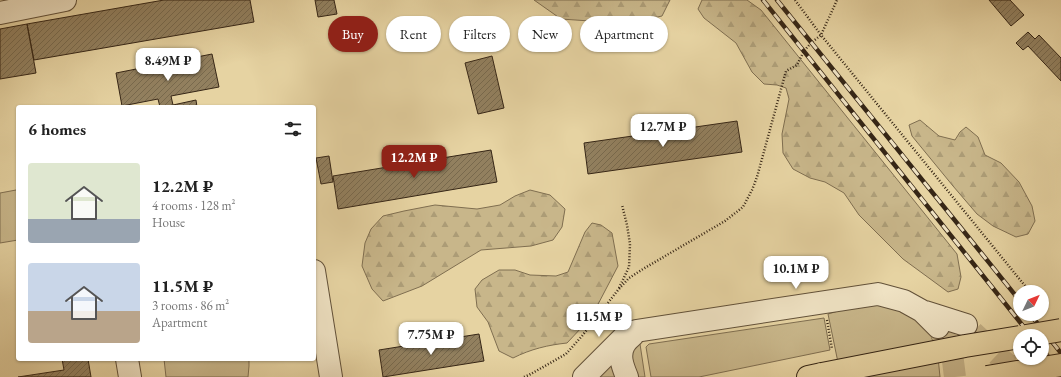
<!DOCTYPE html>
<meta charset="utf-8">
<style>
body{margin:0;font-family:"EB Garamond",serif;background:#f2f2f2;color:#222;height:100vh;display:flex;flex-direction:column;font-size:15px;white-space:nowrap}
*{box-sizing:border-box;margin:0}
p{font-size:13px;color:#767676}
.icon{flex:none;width:22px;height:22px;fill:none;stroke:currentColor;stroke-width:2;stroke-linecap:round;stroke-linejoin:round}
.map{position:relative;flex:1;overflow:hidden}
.panel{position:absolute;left:16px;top:105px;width:300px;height:256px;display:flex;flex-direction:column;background:#fff;border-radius:4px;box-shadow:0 1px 3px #0004}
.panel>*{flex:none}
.hud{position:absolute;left:328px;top:16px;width:380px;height:36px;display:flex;gap:8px}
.needle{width:26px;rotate:47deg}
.tools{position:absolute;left:1013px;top:285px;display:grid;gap:8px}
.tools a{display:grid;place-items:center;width:36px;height:36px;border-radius:50%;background:#fff;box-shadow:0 1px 3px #0004;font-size:20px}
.price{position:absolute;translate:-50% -34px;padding:0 9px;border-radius:8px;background:#fff;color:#222;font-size:13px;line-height:26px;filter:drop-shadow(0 1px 2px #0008)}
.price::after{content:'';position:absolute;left:50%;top:24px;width:12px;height:9px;margin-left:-6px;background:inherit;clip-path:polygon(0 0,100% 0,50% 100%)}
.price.on{background:#8f2418;color:#fff}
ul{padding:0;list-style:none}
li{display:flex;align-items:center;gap:12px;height:100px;padding:0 12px}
li span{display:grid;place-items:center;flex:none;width:112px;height:80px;border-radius:4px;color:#555}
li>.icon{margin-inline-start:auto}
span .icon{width:48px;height:48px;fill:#fffc;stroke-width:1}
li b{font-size:17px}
h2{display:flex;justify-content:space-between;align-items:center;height:48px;padding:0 12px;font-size:17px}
.tag{padding:0 14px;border-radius:18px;background:#fff;box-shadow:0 1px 3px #0004;font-size:14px;line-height:36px}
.tag.on{background:#8f2418;color:#fff}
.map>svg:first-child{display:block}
.grass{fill:#c8b68a;stroke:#7f6e50}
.forest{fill:url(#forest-firs);stroke:#7f6e50}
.building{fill:url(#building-hatch);stroke:#362616}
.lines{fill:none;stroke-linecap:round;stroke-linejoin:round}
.minor-tunnel{stroke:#c3b086;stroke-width:22;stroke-dasharray:22 11;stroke-linecap:butt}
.minor-casing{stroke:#625139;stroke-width:24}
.major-casing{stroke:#362616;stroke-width:24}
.path{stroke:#362616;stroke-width:2.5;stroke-dasharray:1 2;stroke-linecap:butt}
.minor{stroke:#efe2c3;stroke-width:22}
.major{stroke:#e6d3a2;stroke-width:22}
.rail-casing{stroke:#362616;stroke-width:4.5}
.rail{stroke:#efe2c3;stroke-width:3;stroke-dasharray:9;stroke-linecap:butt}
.major-bridge-casing{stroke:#362616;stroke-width:24;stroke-linecap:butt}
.major-bridge{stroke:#e6d3a2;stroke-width:22}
</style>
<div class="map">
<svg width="1061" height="377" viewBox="0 0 1061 377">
<defs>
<pattern id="forest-firs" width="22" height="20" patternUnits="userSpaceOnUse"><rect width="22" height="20" fill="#c8b68a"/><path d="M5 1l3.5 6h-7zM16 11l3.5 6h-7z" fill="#ac9c76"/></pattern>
<pattern id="building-hatch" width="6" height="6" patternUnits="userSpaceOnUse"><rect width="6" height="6" fill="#92805f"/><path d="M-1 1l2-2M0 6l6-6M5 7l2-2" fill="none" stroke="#78694d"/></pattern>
</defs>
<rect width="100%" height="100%" fill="#e6d3a2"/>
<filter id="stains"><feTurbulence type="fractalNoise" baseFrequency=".005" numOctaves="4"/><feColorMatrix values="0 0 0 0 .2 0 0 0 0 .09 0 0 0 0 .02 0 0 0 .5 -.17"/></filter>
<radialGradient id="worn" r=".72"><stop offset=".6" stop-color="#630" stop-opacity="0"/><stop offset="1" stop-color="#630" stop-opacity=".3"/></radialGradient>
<path class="grass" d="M16 190 18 192V240L0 243V193Z
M873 304 900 309 923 325 931 336 935 347 938 357 940 377H841L828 314 845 309Z
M824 318 830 350 699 377H651L646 347 649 344Z
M640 344 645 377H633L630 354 635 348Z
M164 359H249V366L248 377H166Z
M613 363 617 377H600Z"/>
<path class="forest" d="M534 0H670L662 16 640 21H590L561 19Z
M702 0H747L761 10 957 254 961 277 958 289 948 292 903 259 859 215 844 193 825 182 810 178 793 169 783 153 782 134 789 99 786 88 777 85 764 84 752 72 736 43 704 18 698 9Z
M920 120 939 136 955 140 960 132 966 127 978 137 985 155 1001 163 1019 182 1032 206 1035 221 1028 234 1016 237 993 226 977 214 953 186 912 136 909 125Z
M530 190 550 195 565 209 562 227 553 240 531 246 481 250 422 286 383 301 372 289 362 266 365 243 371 229 383 216 404 211 435 205 477 209 500 205 515 196Z
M592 223 601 225 612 233 618 266 595 310 583 326 567 343C548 345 531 349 513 358L499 351 488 322 477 307 475 289 482 280 499 270H515L530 275 556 276 568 272 585 232Z"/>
<path class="building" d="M164 0H250L254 22 34 60 27 24Z
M315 0H334L337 14 318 17Z
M989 0H1010L1024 15 1011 26Z
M27 24 36 73 0 79V29Z
M1028 32 1035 39 1039 35 1061 58V81L1028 46 1023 50 1016 43Z
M212 54 219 87 171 96 173 105 196 100 197 107H160L158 99 122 106 116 73Z
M492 56 504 108 478 114 465 63Z
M737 121 742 152 588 174 584 143Z
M491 150 497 182 338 209 333 176Z
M329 156 333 182 321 184 316 158Z
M479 334 484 361 383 377 379 350Z
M62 359H88L91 377H18L64 370Z"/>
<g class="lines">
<path class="minor-tunnel" d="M938 327 949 345 953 361 955 377
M973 332 1008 365 1046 371 1056 377"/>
<defs>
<path id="minor" d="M0 13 65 0
M314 271 331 377
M925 312 966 325
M127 359 130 377
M584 377 623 338 636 331 878 294 904 301 922 311 938 327
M627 377C623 367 618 356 624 345 626 341 630 338 633 335"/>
<path id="major" d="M808 377 822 374"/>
</defs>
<use href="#minor" class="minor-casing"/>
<use href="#major" class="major-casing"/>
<path class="path" d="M795 0 821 35 1030 292
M619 288 629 267 630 244 627 225 622 205
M827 320 832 349
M524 377 529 375 566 354 582 336 618 290 629 278 643 269 725 221 743 207 752 190 757 177 786 71 797 65 804 51 811 43 821 35 837 0"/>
<use href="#minor" class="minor"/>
<use href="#major" class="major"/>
<defs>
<path id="rail" d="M763 0 1031 336
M777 0 1020 301
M1030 314 1061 353
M1042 349 1061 373"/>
</defs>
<use href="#rail" class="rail-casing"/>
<use href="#rail" class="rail"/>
<defs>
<path id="major-bridge" d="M1026 336 1061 330
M822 374 965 346 1020 337
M987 377 1061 365"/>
</defs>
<use href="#major-bridge" class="major-bridge-casing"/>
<use href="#major-bridge" class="major-bridge"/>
</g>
<rect width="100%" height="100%" filter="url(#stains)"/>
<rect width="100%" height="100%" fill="url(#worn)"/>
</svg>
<div class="tools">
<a><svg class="needle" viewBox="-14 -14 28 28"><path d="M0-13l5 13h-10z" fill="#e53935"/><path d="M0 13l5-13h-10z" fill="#767676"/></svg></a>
<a><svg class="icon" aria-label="locate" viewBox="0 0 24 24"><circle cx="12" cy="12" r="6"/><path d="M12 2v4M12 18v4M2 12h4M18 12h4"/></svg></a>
</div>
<b class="price" style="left:168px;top:82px">8.49M ₽</b>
<b class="price" style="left:663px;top:148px">12.7M ₽</b>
<b class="price on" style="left:414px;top:179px">12.2M ₽</b>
<b class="price" style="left:796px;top:290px">10.1M ₽</b>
<b class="price" style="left:599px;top:338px">11.5M ₽</b>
<b class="price" style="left:431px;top:356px">7.75M ₽</b>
<div class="hud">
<a class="tag on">Buy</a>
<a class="tag">Rent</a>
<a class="tag">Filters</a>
<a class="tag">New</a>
<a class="tag">Apartment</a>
</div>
<section class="panel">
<h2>6 homes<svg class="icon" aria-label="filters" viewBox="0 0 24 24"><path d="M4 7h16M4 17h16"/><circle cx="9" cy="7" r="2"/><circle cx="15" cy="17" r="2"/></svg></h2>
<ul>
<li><span style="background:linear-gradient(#dfe7d0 70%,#9aa5b1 0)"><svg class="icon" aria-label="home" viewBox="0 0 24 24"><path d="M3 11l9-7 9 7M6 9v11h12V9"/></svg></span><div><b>12.2M ₽</b><p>4 rooms · 128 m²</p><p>House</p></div></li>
<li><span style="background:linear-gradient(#c9d6e8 60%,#b9a48a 0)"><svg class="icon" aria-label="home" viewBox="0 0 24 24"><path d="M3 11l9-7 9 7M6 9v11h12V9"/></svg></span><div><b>11.5M ₽</b><p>3 rooms · 86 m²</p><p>Apartment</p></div></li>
</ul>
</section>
</div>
